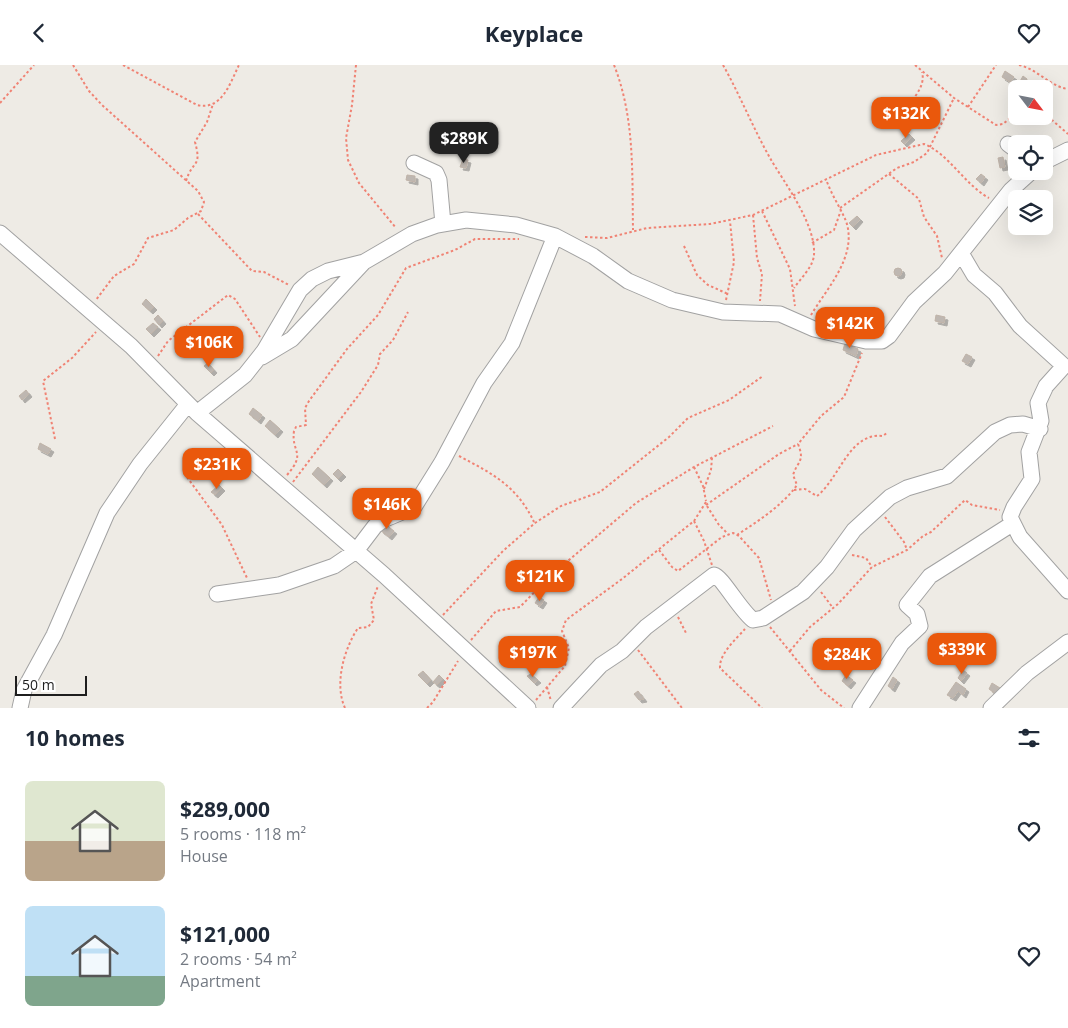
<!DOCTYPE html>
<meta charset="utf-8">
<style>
body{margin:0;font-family:"Open Sans",sans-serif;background:#f6f6f7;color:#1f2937;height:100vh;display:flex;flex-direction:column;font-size:19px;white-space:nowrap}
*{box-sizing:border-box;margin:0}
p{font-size:16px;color:#747a83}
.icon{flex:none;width:28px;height:28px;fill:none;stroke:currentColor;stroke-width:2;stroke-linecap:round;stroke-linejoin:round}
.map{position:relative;height:643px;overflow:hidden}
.sheet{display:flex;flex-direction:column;background:#fff;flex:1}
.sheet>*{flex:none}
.needle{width:32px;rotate:122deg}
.controls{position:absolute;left:1008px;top:15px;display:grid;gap:10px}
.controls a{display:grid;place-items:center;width:45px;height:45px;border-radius:8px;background:#fff;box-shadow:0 5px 20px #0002;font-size:25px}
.scale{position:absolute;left:15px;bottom:12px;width:72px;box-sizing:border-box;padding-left:5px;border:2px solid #1e1e1e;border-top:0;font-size:14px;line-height:18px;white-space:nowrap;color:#1e1e1e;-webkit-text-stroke:4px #fff;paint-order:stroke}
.price{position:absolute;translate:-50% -42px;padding:0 11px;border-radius:10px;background:#ea580c;color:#fff;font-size:16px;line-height:32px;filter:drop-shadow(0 1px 2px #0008)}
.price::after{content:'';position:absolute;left:50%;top:30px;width:15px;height:11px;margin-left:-8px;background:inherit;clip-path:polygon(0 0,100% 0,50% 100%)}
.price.active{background:#222;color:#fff}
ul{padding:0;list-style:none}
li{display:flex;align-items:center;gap:15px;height:125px;padding:0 25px}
li span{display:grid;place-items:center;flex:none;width:140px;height:100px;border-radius:8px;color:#555}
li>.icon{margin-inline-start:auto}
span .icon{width:60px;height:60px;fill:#fffc;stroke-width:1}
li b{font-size:21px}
h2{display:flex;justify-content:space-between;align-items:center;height:60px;padding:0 25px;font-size:21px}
header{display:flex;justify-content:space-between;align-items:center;height:65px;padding:0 25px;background:#fff;font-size:22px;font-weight:700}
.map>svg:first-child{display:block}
.building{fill:#beb7b1;stroke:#bfb3a8;filter:url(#shadow)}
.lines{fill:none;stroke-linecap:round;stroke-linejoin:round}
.minor-casing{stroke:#a2a2a2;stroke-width:17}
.path{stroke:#f08374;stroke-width:2;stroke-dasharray:2.5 2.5;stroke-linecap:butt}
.minor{stroke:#fff;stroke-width:15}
</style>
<header><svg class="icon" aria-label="back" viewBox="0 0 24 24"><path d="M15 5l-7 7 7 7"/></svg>Keyplace<svg class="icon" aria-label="heart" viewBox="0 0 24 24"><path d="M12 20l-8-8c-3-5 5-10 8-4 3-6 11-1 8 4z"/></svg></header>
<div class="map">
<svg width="1068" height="643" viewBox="0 0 1068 643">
<defs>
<filter id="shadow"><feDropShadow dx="3" dy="3" stdDeviation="0" flood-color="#0004"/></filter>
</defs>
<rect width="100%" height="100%" fill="#eeebe5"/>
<path class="building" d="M1005 6 1014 12 1010 17 1002 12Z
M1023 11 1027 14 1022 22 1018 20Z
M909 69 912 72 904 79 901 76Z
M440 71 453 73 452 81 439 79Z
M1003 92 1005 102 1000 103 998 93Z
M463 94 468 95 466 103 460 102Z
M981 109 985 112 981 118 976 114Z
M407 110 415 111V117L406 115Z
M857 151 860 154 853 162 849 158Z
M894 207a4 4 0 1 1 8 0a4 4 0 1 1-8 0Z
M146 234 154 242 150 246 142 239Z
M158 250 163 256 159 260 154 254Z
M936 250 945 252 944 258 935 256Z
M153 258 158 262 151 269 146 264Z
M845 278 858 284 856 291 843 285Z
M966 289 972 292 968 299 962 296Z
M208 298 214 305 211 308 204 301Z
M26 325 29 329 22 335 19 331Z
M253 343 262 350 258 356 249 349Z
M270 355 280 364 275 370 265 361Z
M40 378 51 384 48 389 38 384Z
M318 402 330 413 324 420 312 409Z
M338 404 343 409 338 414 333 409Z
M219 420 222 423 215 430 211 427Z
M385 459 394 466 389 472 380 465Z
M539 532 544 535 540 541 535 538Z
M561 584 564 588 556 595 553 591Z
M504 586 513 593 510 598 502 590Z
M963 605 967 608 961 616 958 613Z
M423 606 431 615 427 619 418 610Z
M531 609 538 615 534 618 527 611Z
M439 610 443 614 437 620 433 617Z
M846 610 853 615 848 621 842 616Z
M893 612 897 615 892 624 888 621Z
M956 617 966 624 963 630 958 626 953 633 947 630Z
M992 618 1000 623 1003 620 1007 623 1001 633 989 624Z
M638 626 644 634 639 635 634 629Z"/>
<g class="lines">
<defs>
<path id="minor" d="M1008 79 1016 85
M1044 97 1068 85
M414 98 436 108 439 115 443 159
M0 168 131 281 197 348 384 510 528 643
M961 188 974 210 995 228 1020 261 1064 301 1046 321 1038 338 1041 356 1029 387 1032 414 1014 442 1010 452 1020 472 1068 526
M262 292 292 274 364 197
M197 348 245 310 264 286 300 225 312 214 328 206 364 197 412 169 437 160 466 155 516 160 555 171 593 191 628 216 672 235 723 247 780 249 814 264 866 276H882L889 271 914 237 945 208 1011 125 1032 106
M217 529 279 520 334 501 356 486 375 461 383 455 414 442 442 397 484 318 512 278 555 171
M20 643 24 625 54 570 107 448 140 399 188 339
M561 643 601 600 622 586 646 562 714 510C722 512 740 545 753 555L763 553 803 527 827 502 854 465 890 432 907 423 947 411 995 367 1010 360 1023 359 1040 364
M860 643 902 578 920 561 917 549 907 540 930 511 1012 459
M991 643 1027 608 1068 577"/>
</defs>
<use href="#minor" class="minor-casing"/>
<path class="path" d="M73 0 89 26 102 40 198 126 204 137 201 146 188 153 174 165 148 173 134 199 114 211 96 235
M123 0 197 40C222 46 230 18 239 0
M356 0 352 40 346 73 348 95 359 118 396 163
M614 0C635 53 632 109 633 165
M723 0C740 30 753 63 770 93 785 119 816 159 814 190 813 202 801 213 794 223
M915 0 954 33 996 60 1003 59 1016 48
M1019 0C1037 4 1051 22 1068 24
M0 38 34 0
M968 42 996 0
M1044 48 1068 69
M895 53C906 42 927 24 922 7
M889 109 919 134 924 152 937 171 942 193
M186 116C193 94 202 103 195 77L207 57 213 39
M840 143 897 103 914 97 927 88 954 33
M762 146 790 204 795 241
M198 149 252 206 264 207 289 220
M753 150 757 193 762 209 760 236
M585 172 607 173 647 163 710 159 753 150 876 90 924 79C948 88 965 120 989 133
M812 178 834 165 841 145
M684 181 697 210 708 220 728 229
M726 235 734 197 730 156
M811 250C827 223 858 191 846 156 840 142 831 129 826 114
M158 291 168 276 228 230 235 234 260 272
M55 374 43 316 72 293 96 267
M459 391C493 409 517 421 534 457
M694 402 703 421 706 436
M184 408 222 460 247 513
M287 410C307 387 291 388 294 366L296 362 306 360 305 343 309 336 347 284 378 250 406 203 455 185 475 174H519
M293 417 361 327 378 300 380 289 393 275 408 247
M704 424 711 405 712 393
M794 425 805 424 817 431C840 413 849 367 883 371L888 367
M706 440 779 389 798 379
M707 441 719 460 728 469
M885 452 904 477 907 485
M694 456 704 476 712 500
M737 470C758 456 782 441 797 420L793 410C798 395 805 397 798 379L821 351 844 332 862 288
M659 485 672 502 678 506 722 472 733 468 739 471 759 493 771 535
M852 490 866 493 872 502
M821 527 833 543
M443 550 503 486 535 458 561 441 600 427 669 372 688 353 729 335 763 311
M678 552 686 568
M770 562 821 625 844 643
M745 564C736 574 719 589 720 603L762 643
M471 575 496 546 520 542 549 512 636 438 694 402 773 361
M638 585 682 643
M790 586 810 562 838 539 872 502 907 485 923 471 931 467 965 435 972 440 1000 445
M547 622 551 636
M536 635 565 601 569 583 562 566 566 555 622 514 694 456 706 437
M345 643C334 619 344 584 358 563L368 562 374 555 371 539 378 521
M427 643 433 637 458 596"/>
<use href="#minor" class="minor"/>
</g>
</svg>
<div class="controls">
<a><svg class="needle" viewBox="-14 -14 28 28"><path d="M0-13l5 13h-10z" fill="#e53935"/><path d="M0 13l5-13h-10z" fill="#747a83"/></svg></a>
<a><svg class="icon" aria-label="locate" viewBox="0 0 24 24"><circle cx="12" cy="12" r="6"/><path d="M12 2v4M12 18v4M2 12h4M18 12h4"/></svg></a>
<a><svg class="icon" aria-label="layers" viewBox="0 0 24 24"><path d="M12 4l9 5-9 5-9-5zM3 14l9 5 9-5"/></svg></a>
</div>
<div class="scale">50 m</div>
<b class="price" style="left:906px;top:74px">$132K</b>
<b class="price active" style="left:464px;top:99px">$289K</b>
<b class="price" style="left:850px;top:284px">$142K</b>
<b class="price" style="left:209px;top:303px">$106K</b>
<b class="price" style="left:217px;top:425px">$231K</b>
<b class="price" style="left:387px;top:465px">$146K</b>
<b class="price" style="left:540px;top:537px">$121K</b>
<b class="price" style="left:962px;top:610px">$339K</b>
<b class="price" style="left:533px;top:613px">$197K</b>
<b class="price" style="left:847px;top:615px">$284K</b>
</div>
<section class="sheet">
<h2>10 homes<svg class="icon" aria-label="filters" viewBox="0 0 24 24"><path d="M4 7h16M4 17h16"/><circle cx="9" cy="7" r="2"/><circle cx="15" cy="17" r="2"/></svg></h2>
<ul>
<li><span style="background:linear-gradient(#dfe7d0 60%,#b9a48a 0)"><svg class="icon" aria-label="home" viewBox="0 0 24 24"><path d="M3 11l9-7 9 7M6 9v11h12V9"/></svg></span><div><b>$289,000</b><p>5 rooms · 118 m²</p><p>House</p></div><svg class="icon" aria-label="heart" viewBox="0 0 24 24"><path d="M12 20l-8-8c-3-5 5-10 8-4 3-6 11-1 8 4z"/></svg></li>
<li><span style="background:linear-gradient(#bfe0f5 70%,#7fa58c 0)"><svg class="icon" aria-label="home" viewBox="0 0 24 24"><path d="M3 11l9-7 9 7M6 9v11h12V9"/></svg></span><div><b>$121,000</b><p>2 rooms · 54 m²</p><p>Apartment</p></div><svg class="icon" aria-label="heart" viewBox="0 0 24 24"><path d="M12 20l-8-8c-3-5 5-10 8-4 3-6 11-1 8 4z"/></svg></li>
</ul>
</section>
